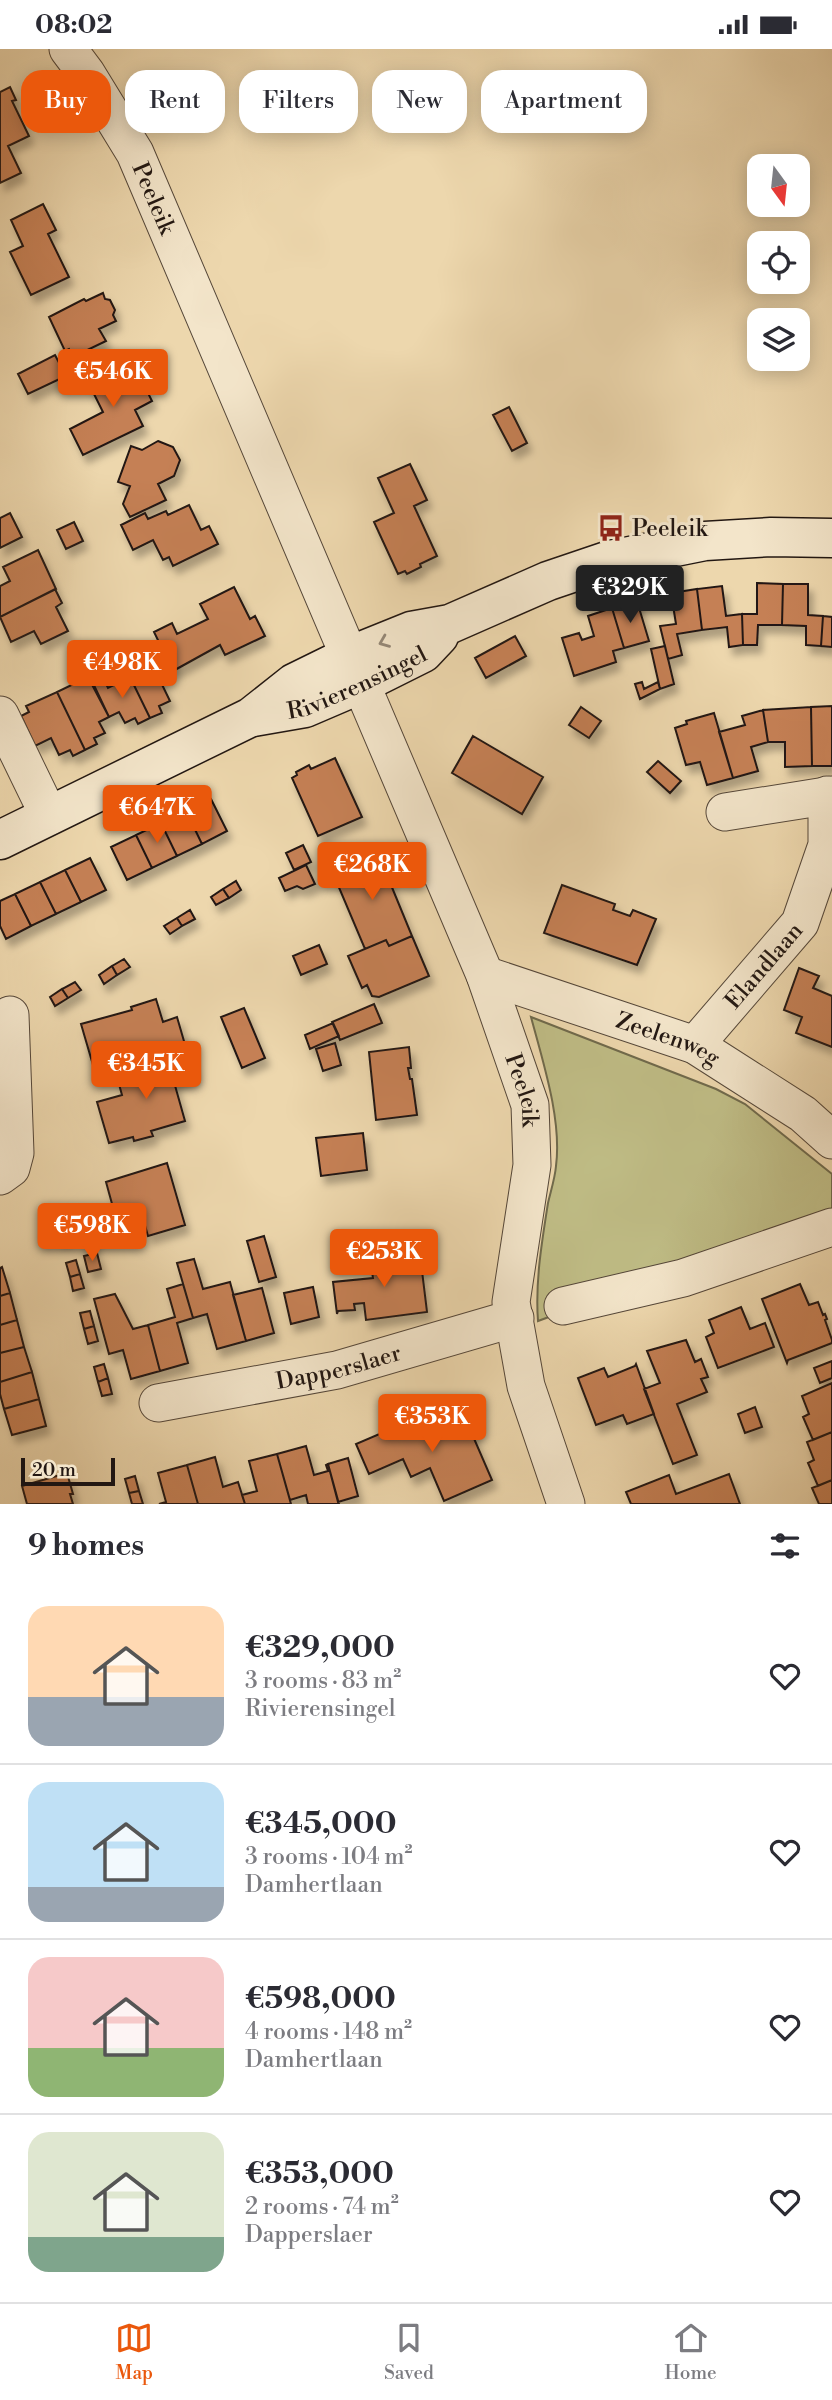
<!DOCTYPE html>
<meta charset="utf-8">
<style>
body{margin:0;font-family:"Libre Bodoni",serif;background:#f2f2f3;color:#2b2b33;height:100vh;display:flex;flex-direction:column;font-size:26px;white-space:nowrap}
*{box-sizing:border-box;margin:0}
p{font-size:23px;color:#7c7c81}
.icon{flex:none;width:38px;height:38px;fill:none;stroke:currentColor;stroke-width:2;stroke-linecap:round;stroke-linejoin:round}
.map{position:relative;height:1455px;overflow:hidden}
.details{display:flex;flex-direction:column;background:#fff;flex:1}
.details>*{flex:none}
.banner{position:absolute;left:21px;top:21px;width:791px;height:63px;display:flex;gap:14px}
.needle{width:46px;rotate:165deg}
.controls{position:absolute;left:747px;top:105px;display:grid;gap:14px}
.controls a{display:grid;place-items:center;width:63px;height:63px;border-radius:14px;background:#fff;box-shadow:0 4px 18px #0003;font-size:35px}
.scale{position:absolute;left:21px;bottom:18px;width:94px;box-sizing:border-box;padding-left:7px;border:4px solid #221712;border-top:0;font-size:19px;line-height:24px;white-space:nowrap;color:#221712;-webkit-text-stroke:5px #f3e5ca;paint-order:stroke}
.price{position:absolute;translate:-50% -60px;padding:0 16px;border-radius:7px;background:#ea580c;color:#fff;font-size:23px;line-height:46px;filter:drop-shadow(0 2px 4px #0008)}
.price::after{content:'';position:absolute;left:50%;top:42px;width:21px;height:16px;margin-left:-10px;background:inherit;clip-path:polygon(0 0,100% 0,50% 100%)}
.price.selected{background:#222;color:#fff}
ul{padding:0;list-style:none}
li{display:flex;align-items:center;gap:21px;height:175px;padding:0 28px}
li+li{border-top:2px solid #e1e1e2}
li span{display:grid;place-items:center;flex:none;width:196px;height:140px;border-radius:21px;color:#555}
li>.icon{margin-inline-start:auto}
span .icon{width:84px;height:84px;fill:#fffc;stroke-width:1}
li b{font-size:30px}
h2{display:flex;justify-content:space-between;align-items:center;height:84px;padding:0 28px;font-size:30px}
.pill{padding:0 24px;border-radius:21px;background:#fff;box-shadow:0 4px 18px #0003;font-size:24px;line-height:63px}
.pill.selected{background:#ea580c;color:#fff}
.status{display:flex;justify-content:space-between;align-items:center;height:49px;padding:0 35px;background:#fff;direction:ltr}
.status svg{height:19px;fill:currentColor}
.tabs{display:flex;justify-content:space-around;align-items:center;height:98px;border-top:2px solid #e1e1e2;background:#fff;font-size:19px;color:#7c7c81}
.tabs a{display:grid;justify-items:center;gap:4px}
.tabs .selected{color:#ea580c}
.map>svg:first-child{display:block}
.green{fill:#bfbc85;stroke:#706a4c;stroke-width:2}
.building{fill:#c58054;stroke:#221712;stroke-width:2;filter:url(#shadow)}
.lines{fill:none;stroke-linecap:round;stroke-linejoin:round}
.street-casing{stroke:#554739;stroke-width:39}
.secondary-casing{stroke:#221712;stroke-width:41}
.street{stroke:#f3e5ca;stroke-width:37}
.secondary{stroke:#f3e5ca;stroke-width:38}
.oneway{stroke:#958877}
.labels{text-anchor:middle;stroke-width:6;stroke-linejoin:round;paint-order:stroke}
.street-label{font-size:23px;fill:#221712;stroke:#f3e5ca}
.poi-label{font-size:23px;fill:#221712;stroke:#f3e5ca;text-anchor:start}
</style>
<div class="status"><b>08:02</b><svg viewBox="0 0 49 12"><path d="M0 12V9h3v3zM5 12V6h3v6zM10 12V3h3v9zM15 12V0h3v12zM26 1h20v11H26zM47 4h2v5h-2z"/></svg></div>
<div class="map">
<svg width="832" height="1455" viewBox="0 0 832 1455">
<defs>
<filter id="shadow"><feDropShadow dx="4.5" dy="8" stdDeviation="3.5" flood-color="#0004"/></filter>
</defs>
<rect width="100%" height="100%" fill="#edd7ad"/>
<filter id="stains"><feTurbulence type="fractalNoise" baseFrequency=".00286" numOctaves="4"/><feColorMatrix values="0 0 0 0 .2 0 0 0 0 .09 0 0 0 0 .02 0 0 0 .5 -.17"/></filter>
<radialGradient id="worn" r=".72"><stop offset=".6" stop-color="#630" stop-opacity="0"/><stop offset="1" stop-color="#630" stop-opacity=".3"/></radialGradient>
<path class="green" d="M531 968 716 1040 745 1055 832 1125V1169L800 1175 538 1272C535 1233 542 1192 548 1154 551 1141 555 1129 556 1117 562 1071 543 1013 531 968Z"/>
<path class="building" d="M10 38 16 51 12 52 29 87 8 97 21 124 0 134V43Z
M43 155 56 181 48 185 69 228 31 246 10 203 23 197 11 171Z
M103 244 105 250 110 251 115 261 113 266 116 272 99 280 106 292 73 308 69 300 65 302 49 268 84 250 86 252Z
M55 306 66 327 28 345 18 325Z
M133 313 143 329 142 332 152 352 135 361 143 377 83 406 70 380 103 363 89 335Z
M509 358 527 394 512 402 493 366Z
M158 392 173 398 180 411 174 427 158 435 166 451 130 468 123 455 130 437 118 433 131 397 142 401Z
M410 415 427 451 414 457 437 507 420 515 421 518 407 525 405 522 398 525 374 473 394 464 378 429Z
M189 456 201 481 209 477 218 495 173 517 169 508 163 511 153 491 133 501 121 476 145 464 148 470 166 462 168 466Z
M10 464 22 488 0 499V469Z
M74 473 83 492 66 500 57 481Z
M38 501 56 540 0 568V537L10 532 3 518Z
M757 534 783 535 782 576H758L757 596H743L742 565H757Z
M783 535H808V566L823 567 821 597 806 596V577L782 576Z
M722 537 726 567 742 565 743 596 729 598 727 578 702 581 697 540Z
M234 538 250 570 255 567 265 587 225 606 220 596 173 622 154 583 172 574 177 585 208 570 200 555Z
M55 540 62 554 56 558 68 582 41 595 34 582 11 593 0 568Z
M697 540 702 581 677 585 682 606 668 610 660 577 676 575 671 544Z
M637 552 649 592 624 599 612 559Z
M612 559 624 599 613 602 616 613 574 627 562 589 579 584 582 591 594 587 588 567Z
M823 567 832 568V598L821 597Z
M515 587 526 607 486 629 475 609Z
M665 597 674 635 660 640 651 600Z
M153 617 170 652 159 657 162 664 150 669 130 628Z
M102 626 108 639 130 628 150 669 138 675 135 669 125 674 119 663 109 668 92 632Z
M88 628 109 668 99 673 105 684 94 689 97 695 85 701 57 643Z
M642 633 644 640 658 633 660 640 640 650 635 635Z
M57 643 85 701 73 707 70 701 59 706 51 689 35 697 21 667 29 663 26 657Z
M832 657V717H812L811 658Z
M581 658 601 672 589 689 569 676Z
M811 658 812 717 785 718V693H768L763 661Z
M763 661 768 693 751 698 758 722 733 729 719 683 745 676 742 667Z
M714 664 733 729 707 736 700 713 686 716 675 679 687 675 686 672Z
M473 687 543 728 522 765 452 724Z
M335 709 362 768 318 787 292 729 297 726 296 723 309 716 311 720Z
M658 712 681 732 670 744 647 723Z
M211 750 227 782 202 795 186 762Z
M186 762 202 795 177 807 161 774Z
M161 774 177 807 152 819 136 786Z
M136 786 152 819 127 831 111 798Z
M303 796 311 813 294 821 286 804Z
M377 802 412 887 389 897 386 891 365 900 332 822Z
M90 809 106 841 81 853 65 821Z
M306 816 315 835 303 840 297 837 285 842 279 829Z
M65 821 81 853 56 865 40 833Z
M236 832 241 841 229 849 223 840Z
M40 833 56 865 31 877 15 845Z
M562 836 615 855 613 861 630 867 633 861 656 870 637 916 544 884Z
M223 840 229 849 216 856 211 848Z
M15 845 31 877 6 890 0 877V852Z
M190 861 195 870 182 877 177 869Z
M177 869 182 877 170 885 164 877Z
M412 887 429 927 379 948 372 947 367 936 362 939 348 907 386 891 389 897Z
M319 896 327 915 301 926 293 907Z
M124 910 130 918 117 926 112 917Z
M112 917 117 926 104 935 99 926Z
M799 919 819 927 813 939 832 947V998L796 984 802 968 784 961Z
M75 933 81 941 68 949 62 940Z
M62 940 68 949 55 957 50 948Z
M156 950 163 973 177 968 188 1006 123 1026 118 1009 93 1016 81 975 132 961 131 958Z
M374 955 382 974 340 991 332 973Z
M244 959 265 1009 242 1019 221 968Z
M333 974 339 987 310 1000 305 986Z
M335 994 341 1016 323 1022 316 1000Z
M409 998 411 1019H408L410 1030H412L417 1066 376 1071 369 1003Z
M188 1006 195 1027 174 1033 185 1072 151 1082 153 1087 134 1092 133 1088 109 1094 97 1053 122 1046 117 1028Z
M363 1084 367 1121 321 1127 316 1089Z
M167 1114 185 1176 148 1187 142 1166 117 1173 106 1133Z
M61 1159 65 1173 55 1176 51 1162Z
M65 1173 69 1188 59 1190 55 1176Z
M264 1187 276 1228 259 1233 247 1192Z
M387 1200 388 1207 405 1205 409 1224 422 1222 427 1263 366 1271 364 1254 354 1255 355 1261 338 1262 337 1265 333 1233 373 1229 369 1202Z
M97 1204 101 1220 88 1223 84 1207Z
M194 1210 203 1240 230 1233 246 1292 217 1300 207 1265 193 1269 177 1214Z
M76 1211 80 1225 70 1228 66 1214Z
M2 1218 10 1244 0 1247V1219Z
M80 1225 84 1239 73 1242 70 1228Z
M183 1235 193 1269 177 1274 188 1314 160 1322 148 1276 175 1268 167 1240Z
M800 1235 809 1256 818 1253 823 1266 825 1265 827 1270 825 1271 832 1291V1294L788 1311 787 1314 762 1250Z
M313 1238 319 1268 291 1275 284 1244Z
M262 1239 274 1284 246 1292 233 1246Z
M10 1244 17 1271 0 1276V1247Z
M115 1245 133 1280 148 1276 160 1322 131 1330 123 1301 109 1305 94 1250Z
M741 1258 750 1280 765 1274 774 1298 718 1319 706 1288 714 1284 709 1271Z
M90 1262 94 1277 84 1280 80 1264Z
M17 1271 24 1298 0 1304V1276Z
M94 1277 98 1292 88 1295 84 1280Z
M686 1291 695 1313 701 1310 708 1328 701 1330 707 1343 677 1355 697 1406 673 1415 644 1340 660 1334 647 1302Z
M24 1298 32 1323 0 1333V1304Z
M832 1312V1329L820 1334 814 1319Z
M104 1315 108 1329 98 1333 94 1318Z
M636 1315 654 1365 627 1375 623 1366 596 1376 578 1329 604 1319 608 1328 635 1317Z
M32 1323 39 1350 4 1360 0 1345V1333Z
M108 1329 112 1345 102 1347 98 1333Z
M832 1334V1383L813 1391 803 1368 809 1365 802 1347Z
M39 1350 46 1377 12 1386 4 1360Z
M755 1358 762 1378 745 1384 738 1365Z
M451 1367 466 1371 492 1431 444 1452 430 1419 411 1428 403 1410 369 1425 356 1395 391 1380 394 1386 430 1371 432 1375Z
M832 1383V1431L818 1437 808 1414 814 1411 807 1393Z
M306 1397 314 1426 328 1422 326 1416 328 1415 339 1455H308L306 1446 290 1451 277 1405Z
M277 1405 291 1455H245L242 1446 257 1442 249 1412Z
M215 1408 223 1438 238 1433 245 1455H198L187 1416Z
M348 1409 358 1447 338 1453 328 1415Z
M187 1416 198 1455H159L166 1453 158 1424Z
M67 1424 73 1445H70L73 1455H27L22 1437Z
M729 1425 740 1455H631L626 1443 669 1426 676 1445Z
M135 1427 139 1442 129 1444 125 1430Z
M832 1431V1455H819L812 1439Z
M139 1442 143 1455H132L129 1444Z"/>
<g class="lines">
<defs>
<g id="street">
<path id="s1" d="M68 0 86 24 135 104 485 926 530 1056 532 1116 511 1253 526 1337 566 1455"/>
<path d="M0 666 49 767"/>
<path d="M725 763 832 746"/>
<path id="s2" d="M485 926 695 996 803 1065 832 1091"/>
<path id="s3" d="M695 996 800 874 827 796V746"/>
<path d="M0 1127 11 1119 15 1104 10 966"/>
<path d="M563 1257 683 1229 832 1178"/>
<path id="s4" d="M158 1354 337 1321 515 1269"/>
</g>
<g id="secondary">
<path id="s5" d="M253 668 305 659 361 635 423 604 439 587"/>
<path d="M0 791 251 668 294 634 349 607 411 582 450 575 548 532 610 511 705 492 771 488 832 489"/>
</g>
</defs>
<use href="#street" class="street-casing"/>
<use href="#secondary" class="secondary-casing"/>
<use href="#street" class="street"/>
<use href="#secondary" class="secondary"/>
</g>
<defs><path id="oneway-chevron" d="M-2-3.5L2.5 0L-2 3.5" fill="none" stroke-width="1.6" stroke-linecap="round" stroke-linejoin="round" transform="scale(1.75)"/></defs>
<use class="oneway" href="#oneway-chevron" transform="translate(384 593) rotate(158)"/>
<defs>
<symbol id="bus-bare" viewBox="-9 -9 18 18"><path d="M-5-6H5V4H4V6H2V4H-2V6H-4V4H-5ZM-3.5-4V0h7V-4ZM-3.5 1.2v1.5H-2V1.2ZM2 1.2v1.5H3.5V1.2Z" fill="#8f2418" stroke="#f3e5ca" stroke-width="2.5" paint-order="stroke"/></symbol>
</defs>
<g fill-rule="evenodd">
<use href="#bus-bare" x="592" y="460" width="38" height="38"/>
</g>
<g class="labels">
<g class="street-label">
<text dy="8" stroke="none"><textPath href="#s1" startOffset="173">Peeleik</textPath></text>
<text dy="8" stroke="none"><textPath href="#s5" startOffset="110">Rivierensingel</textPath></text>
<text dy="8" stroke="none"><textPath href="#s3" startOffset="105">Elandlaan</textPath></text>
<text dy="8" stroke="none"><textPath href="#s2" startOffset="194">Zeelenweg</textPath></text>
<text dy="8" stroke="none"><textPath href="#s1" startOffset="1139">Peeleik</textPath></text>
<text dy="8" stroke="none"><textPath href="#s4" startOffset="184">Dapperslaer</textPath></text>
</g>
<g class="poi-label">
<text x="632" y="487">Peeleik</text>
</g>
</g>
<rect width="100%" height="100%" filter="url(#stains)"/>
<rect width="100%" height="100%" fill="url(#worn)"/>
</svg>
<div class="controls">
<a><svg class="needle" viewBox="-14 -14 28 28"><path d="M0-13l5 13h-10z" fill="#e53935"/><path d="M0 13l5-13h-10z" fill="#7c7c81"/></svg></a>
<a><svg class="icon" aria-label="locate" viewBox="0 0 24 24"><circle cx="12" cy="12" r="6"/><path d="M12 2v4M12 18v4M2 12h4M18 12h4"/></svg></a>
<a><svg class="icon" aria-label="layers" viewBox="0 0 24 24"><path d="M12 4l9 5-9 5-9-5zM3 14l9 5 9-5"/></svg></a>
</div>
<div class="scale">20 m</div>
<b class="price" style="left:113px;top:360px">€546K</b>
<b class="price selected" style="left:630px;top:576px">€329K</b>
<b class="price" style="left:122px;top:651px">€498K</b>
<b class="price" style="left:157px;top:796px">€647K</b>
<b class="price" style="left:372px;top:853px">€268K</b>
<b class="price" style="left:146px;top:1052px">€345K</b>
<b class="price" style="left:92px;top:1214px">€598K</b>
<b class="price" style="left:384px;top:1240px">€253K</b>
<b class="price" style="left:432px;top:1405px">€353K</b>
<div class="banner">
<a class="pill selected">Buy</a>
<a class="pill">Rent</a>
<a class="pill">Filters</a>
<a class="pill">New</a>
<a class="pill">Apartment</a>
</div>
</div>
<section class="details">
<h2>9 homes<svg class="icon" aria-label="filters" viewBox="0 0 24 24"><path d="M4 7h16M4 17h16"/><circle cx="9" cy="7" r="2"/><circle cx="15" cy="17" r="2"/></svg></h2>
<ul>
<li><span style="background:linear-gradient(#ffd9b3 65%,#9aa5b1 0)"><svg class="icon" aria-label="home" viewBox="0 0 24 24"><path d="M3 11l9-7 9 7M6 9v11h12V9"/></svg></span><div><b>€329,000</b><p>3 rooms · 83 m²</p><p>Rivierensingel</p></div><svg class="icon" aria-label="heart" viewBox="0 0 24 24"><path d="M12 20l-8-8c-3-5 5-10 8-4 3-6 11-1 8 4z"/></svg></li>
<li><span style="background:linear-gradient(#bfe0f5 75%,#9aa5b1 0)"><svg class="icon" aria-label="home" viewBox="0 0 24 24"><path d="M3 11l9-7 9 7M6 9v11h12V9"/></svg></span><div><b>€345,000</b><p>3 rooms · 104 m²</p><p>Damhertlaan</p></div><svg class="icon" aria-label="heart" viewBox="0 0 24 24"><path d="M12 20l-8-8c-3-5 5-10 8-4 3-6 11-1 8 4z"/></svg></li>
<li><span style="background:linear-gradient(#f6c9c9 65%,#8fb573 0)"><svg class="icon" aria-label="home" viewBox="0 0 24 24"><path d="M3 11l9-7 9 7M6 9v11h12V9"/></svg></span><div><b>€598,000</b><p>4 rooms · 148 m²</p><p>Damhertlaan</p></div><svg class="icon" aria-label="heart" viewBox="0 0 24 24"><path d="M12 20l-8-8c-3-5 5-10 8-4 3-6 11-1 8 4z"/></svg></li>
<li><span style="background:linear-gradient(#dfe7d0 75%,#7fa58c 0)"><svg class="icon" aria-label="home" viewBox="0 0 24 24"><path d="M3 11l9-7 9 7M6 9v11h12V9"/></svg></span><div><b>€353,000</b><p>2 rooms · 74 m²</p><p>Dapperslaer</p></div><svg class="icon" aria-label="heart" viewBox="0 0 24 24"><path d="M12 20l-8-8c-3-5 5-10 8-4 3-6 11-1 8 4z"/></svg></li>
</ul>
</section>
<nav class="tabs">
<a class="selected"><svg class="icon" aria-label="map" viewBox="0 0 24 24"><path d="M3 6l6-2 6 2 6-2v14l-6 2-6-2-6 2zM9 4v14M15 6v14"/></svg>Map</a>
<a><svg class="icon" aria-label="saved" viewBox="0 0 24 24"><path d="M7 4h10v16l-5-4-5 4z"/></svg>Saved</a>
<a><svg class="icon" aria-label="home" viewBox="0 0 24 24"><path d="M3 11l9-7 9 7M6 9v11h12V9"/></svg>Home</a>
</nav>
